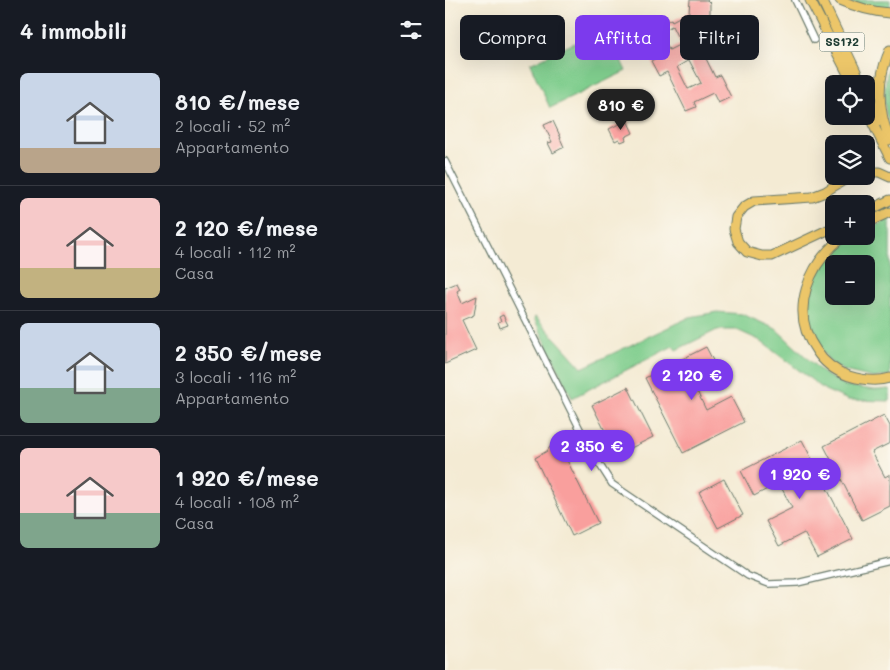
<!DOCTYPE html>
<html lang="it">
<meta charset="utf-8">
<style>
body{margin:0;font-family:Mali,sans-serif;background:#20242c;color:#f1f3f6;height:100vh;display:flex;flex-direction:column;font-size:19px;white-space:nowrap}
*{box-sizing:border-box;margin:0}
p{font-size:16px;color:#9ea1a6}
.icon{flex:none;width:28px;height:28px;fill:none;stroke:currentColor;stroke-width:2;stroke-linecap:round;stroke-linejoin:round}
.map{position:relative;flex:1;overflow:hidden}
.sheet{display:flex;flex-direction:column;background:#171b24;width:445px}
.sheet>*{flex:none}
.hud{position:absolute;left:15px;top:15px;width:355px;height:45px;display:flex;gap:10px}
.tools{position:absolute;left:380px;top:75px;display:grid;gap:10px}
.tools a{display:grid;place-items:center;width:50px;height:50px;border-radius:8px;background:#171b24;box-shadow:0 5px 20px #0002;font-size:25px}
.price{position:absolute;translate:-50% -42px;padding:0 11px;border-radius:18px;background:#7c3aed;color:#fff;font-size:16px;line-height:32px;filter:drop-shadow(0 1px 2px #0008)}
.price::after{content:'';position:absolute;left:50%;top:30px;width:15px;height:11px;margin-left:-8px;background:inherit;clip-path:polygon(0 0,100% 0,50% 100%)}
.price.on{background:#222;color:#fff}
ul{padding:0;list-style:none}
li{display:flex;align-items:center;gap:15px;height:125px;padding:0 20px}
li+li{border-top:1px solid #363941}
li span{display:grid;place-items:center;flex:none;width:140px;height:100px;border-radius:8px;color:#555}
li>.icon{margin-inline-start:auto}
span .icon{width:60px;height:60px;fill:#fffc;stroke-width:1}
li b{font-size:21px}
h2{display:flex;justify-content:space-between;align-items:center;height:60px;padding:0 20px;font-size:21px}
.pill{padding:0 18px;border-radius:8px;background:#171b24;box-shadow:0 5px 20px #0002;font-size:18px;line-height:45px}
.pill.on{background:#7c3aed;color:#fff}
main{display:flex;flex:1;min-height:0}
.map>svg:first-child{display:block}
.green{fill:#7fcd8d;stroke:#4f8560;fill-rule:evenodd}
.building{fill:#f99f9d;fill-rule:evenodd}
.lines{fill:none;stroke-linecap:round;stroke-linejoin:round}
.minor-casing{stroke:#6a7a6c;stroke-width:8}
.trunk-casing{stroke:#6a7a6c;stroke-width:11}
.minor{stroke:#fff;stroke-width:5.5}
.trunk{stroke:#ecc669;stroke-width:9}
.labels{text-anchor:middle;stroke-width:4.5;stroke-linejoin:round;paint-order:stroke}
.shield{fill:#fbf7ec;stroke:#61756b;stroke-width:1}
.shield-label{font-size:12px;font-weight:bold;fill:#1f3d34}
</style>
<main>
<section class="sheet">
<h2>4 immobili<svg class="icon" aria-label="filters" viewBox="0 0 24 24"><path d="M4 7h16M4 17h16"/><circle cx="9" cy="7" r="2"/><circle cx="15" cy="17" r="2"/></svg></h2>
<ul>
<li><span style="background:linear-gradient(#c9d6e8 75%,#b9a48a 0)"><svg class="icon" aria-label="home" viewBox="0 0 24 24"><path d="M3 11l9-7 9 7M6 9v11h12V9"/></svg></span><div><b>810 €/mese</b><p>2 locali · 52 m²</p><p>Appartamento</p></div></li>
<li><span style="background:linear-gradient(#f6c9c9 70%,#c2b280 0)"><svg class="icon" aria-label="home" viewBox="0 0 24 24"><path d="M3 11l9-7 9 7M6 9v11h12V9"/></svg></span><div><b>2 120 €/mese</b><p>4 locali · 112 m²</p><p>Casa</p></div></li>
<li><span style="background:linear-gradient(#c9d6e8 65%,#7fa58c 0)"><svg class="icon" aria-label="home" viewBox="0 0 24 24"><path d="M3 11l9-7 9 7M6 9v11h12V9"/></svg></span><div><b>2 350 €/mese</b><p>3 locali · 116 m²</p><p>Appartamento</p></div></li>
<li><span style="background:linear-gradient(#f6c9c9 65%,#7fa58c 0)"><svg class="icon" aria-label="home" viewBox="0 0 24 24"><path d="M3 11l9-7 9 7M6 9v11h12V9"/></svg></span><div><b>1 920 €/mese</b><p>4 locali · 108 m²</p><p>Casa</p></div></li>
</ul>
</section>
<div class="map">
<svg width="445" height="670" viewBox="0 0 445 670">
<rect width="100%" height="100%" fill="#fbf7ec"/>
<filter id="ink" filterUnits="userSpaceOnUse"><feTurbulence type="fractalNoise" baseFrequency=".02" numOctaves="2"/><feDisplacementMap in="SourceGraphic" scale="10" xChannelSelector="R" yChannelSelector="G"/><feConvolveMatrix kernelMatrix="1 2 1 2 8 2 1 2 1" color-interpolation-filters="sRGB"/></filter>
<filter id="wash" filterUnits="userSpaceOnUse"><feTurbulence type="fractalNoise" baseFrequency=".0096" numOctaves="4" result="noise"/><feDisplacementMap in="SourceGraphic" scale="20" xChannelSelector="R" yChannelSelector="G"/><feGaussianBlur stdDeviation="1.12" result="paint"/><feColorMatrix in="noise" values="0 0 0 0 0 0 0 0 0 0 0 0 0 0 0 0 0 1.4 0 .05"/><feComposite in="paint" operator="in"/></filter>
<g filter="url(#wash)">
<rect width="100%" height="100%" fill="#f4ebd4"/>
<path class="green" d="M400 0H445V10L434 11Z
M161 28 181 71 105 108 85 64Z
M445 58V126C436 107 440 79 445 58Z
M445 219V375L429 378 399 371 384 361 364 331 360 305 369 277 382 257 393 247 410 236H421V230ZM389 264H421V296H389Z
M272 312 297 314 331 329 379 374 402 386 430 390 445 389V401L403 400 380 390 314 340 292 330H272L231 350 228 346 127 398 89 318 91 317 137 368 245 317Z"/>
<g id="blocks">
<path class="building" d="M245 0H262L265 3V14L263 15 265 20 258 23 257 21 245 26 270 77 275 75 286 97 273 103 268 93 249 102 251 107 241 111 222 72 214 76 206 61 215 56 203 32 211 28V26L226 19 227 21 244 12ZM227 26 236 44 224 50 215 32ZM244 60 256 83 243 89 232 67Z
M182 120 188 133 180 137 181 140 176 142 174 139 170 141 164 129Z
M108 121 116 138H115L119 147 108 153 103 143 107 142 99 125Z
M12 283 15 289 12 291 17 303 32 296 29 315 17 320 31 350 0 364V288Z
M58 315 63 325 55 328 53 322 56 321 54 317Z
M261 347 274 372 249 385 261 410 286 397 299 422 238 453 200 378Z
M183 387 208 437 172 455 147 405Z
M439 415 445 426V443L427 452 440 477 445 474V506L417 520 379 446Z
M357 440 408 539 372 557 359 533 334 546 321 521 347 508 334 483 309 496 296 471Z
M108 445 113 446 116 448 153 523 127 536 90 458 102 451 105 447Z
M279 479 298 515 273 528 254 492Z"/>
</g>
</g>
<g filter="url(#ink)">
<use href="#blocks" fill-opacity="0" stroke="#6a7a6c" stroke-width="1"/>
<g class="lines">
<defs>
<path id="minor" d="M350 0 369 40
M0 161 146 451 167 484 303 576 324 584 352 583 445 561"/>
<path id="trunk" d="M365 0 408 84
M377 0 417 84
M395 0C411 7 427 12 445 13
M421 92 435 121
M421 110 445 158
M444 140C442 131 438 122 437 113 433 92 436 69 445 50
M421 172H434L445 177
M421 212 445 200
M421 223 445 212
M389 227 327 256H317L302 252 293 242 289 229 291 217 299 207 309 201 367 197 380 192 389 186 406 176
M399 236C364 263 343 311 371 350 379 363 390 371 404 376 417 380 431 382 445 378"/>
</defs>
<use href="#minor" class="minor-casing"/>
<use href="#trunk" class="trunk-casing"/>
<use href="#minor" class="minor"/>
<use href="#trunk" class="trunk"/>
</g>
</g>
<g class="labels">
<rect class="shield" x="374.5" y="32.5" width="45" height="19" rx="4"/>
<g class="shield-label">
<text x="397" y="46">SS172</text>
</g>
</g>
</svg>
<div class="tools">
<a><svg class="icon" aria-label="locate" viewBox="0 0 24 24"><circle cx="12" cy="12" r="6"/><path d="M12 2v4M12 18v4M2 12h4M18 12h4"/></svg></a>
<a><svg class="icon" aria-label="layers" viewBox="0 0 24 24"><path d="M12 4l9 5-9 5-9-5zM3 14l9 5 9-5"/></svg></a>
<a>+</a>
<a>−</a>
</div>
<b class="price on" style="left:176px;top:131px">810 €</b>
<b class="price" style="left:247px;top:401px">2 120 €</b>
<b class="price" style="left:147px;top:472px">2 350 €</b>
<b class="price" style="left:355px;top:500px">1 920 €</b>
<div class="hud">
<a class="pill">Compra</a>
<a class="pill on">Affitta</a>
<a class="pill">Filtri</a>
</div>
</div>
</main>
